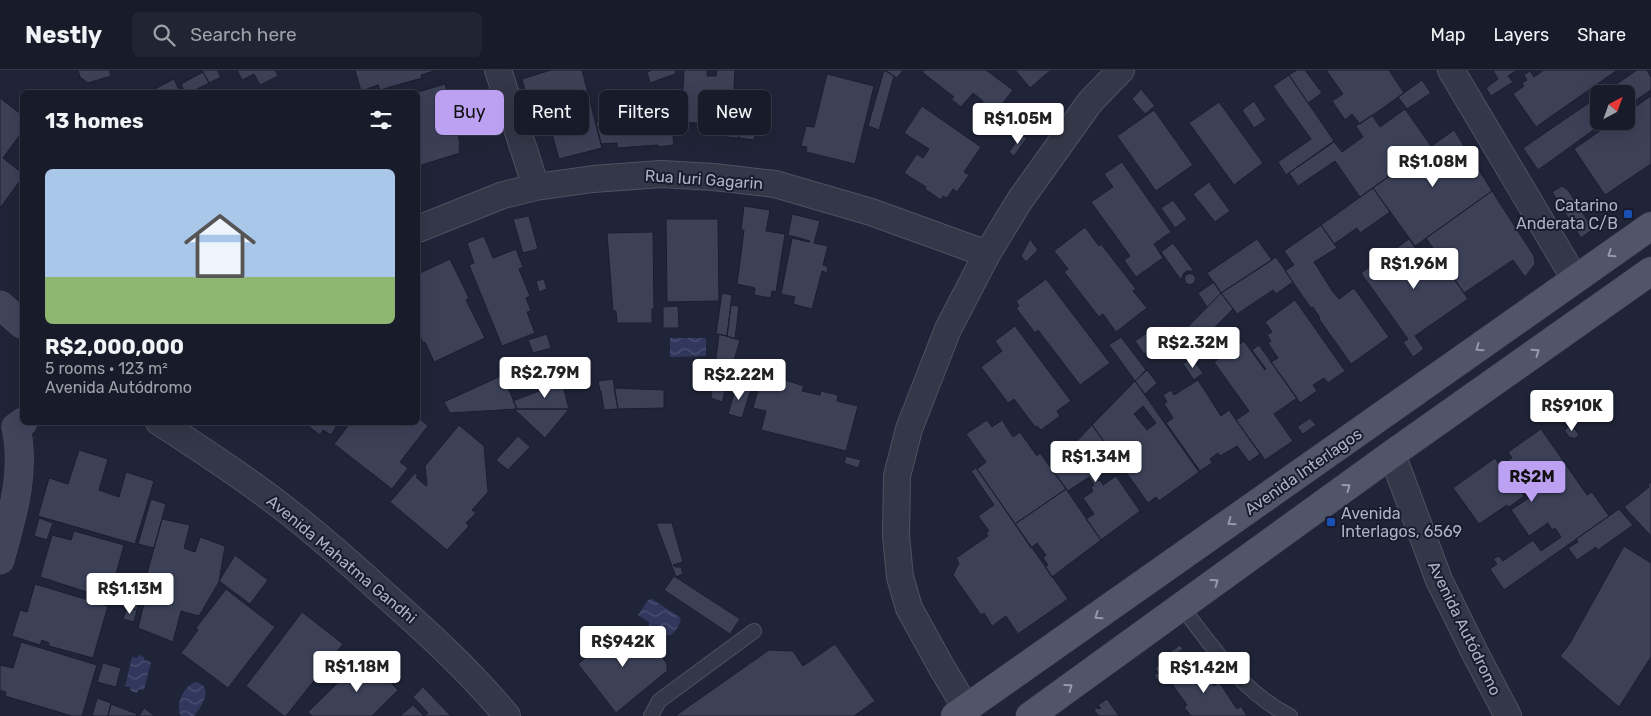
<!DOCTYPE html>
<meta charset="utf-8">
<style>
body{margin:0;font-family:Rubik,sans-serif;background:#212432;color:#f1f3f6;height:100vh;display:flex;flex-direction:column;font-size:19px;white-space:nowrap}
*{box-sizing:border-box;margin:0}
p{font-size:16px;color:#9fa1a8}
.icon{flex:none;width:28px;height:28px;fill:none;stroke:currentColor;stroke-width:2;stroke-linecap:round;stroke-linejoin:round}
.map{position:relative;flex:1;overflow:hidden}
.details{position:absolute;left:20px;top:20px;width:400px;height:335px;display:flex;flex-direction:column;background:#181b2a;border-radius:8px;box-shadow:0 5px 20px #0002,0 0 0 1px #363947}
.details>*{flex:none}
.hud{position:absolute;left:435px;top:20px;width:475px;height:45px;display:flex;gap:10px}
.needle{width:32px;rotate:41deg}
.fabs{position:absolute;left:1590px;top:15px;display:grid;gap:10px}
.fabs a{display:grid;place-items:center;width:45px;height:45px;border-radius:8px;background:#181b2a;box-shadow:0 5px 20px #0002,0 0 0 1px #363947;font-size:25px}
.price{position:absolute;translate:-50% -42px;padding:0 11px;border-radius:5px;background:#fff;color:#222;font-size:16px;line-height:32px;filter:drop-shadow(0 1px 2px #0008)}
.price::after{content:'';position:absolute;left:50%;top:30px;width:15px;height:11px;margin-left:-8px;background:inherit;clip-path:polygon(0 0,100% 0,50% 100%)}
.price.on{background:#bca0f2;color:#111}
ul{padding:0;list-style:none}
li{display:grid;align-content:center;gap:10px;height:265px;padding:0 25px}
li+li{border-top:1px solid #363947}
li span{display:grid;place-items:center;height:155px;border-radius:8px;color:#555}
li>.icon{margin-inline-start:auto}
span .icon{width:90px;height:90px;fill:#fffc;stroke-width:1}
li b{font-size:21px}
h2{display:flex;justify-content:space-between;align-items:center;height:60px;padding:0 25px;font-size:21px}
.pill{padding:0 18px;border-radius:8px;background:#181b2a;box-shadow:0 5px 20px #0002,0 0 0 1px #363947;font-size:18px;line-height:45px}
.pill.on{background:#bca0f2;color:#111}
header{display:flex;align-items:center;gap:30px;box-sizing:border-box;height:70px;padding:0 25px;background:#181b2a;border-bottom:1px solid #363947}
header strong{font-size:24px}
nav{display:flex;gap:28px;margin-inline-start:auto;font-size:18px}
.search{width:350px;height:45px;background:#212432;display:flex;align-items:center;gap:12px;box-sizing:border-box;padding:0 18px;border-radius:8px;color:#9fa1a8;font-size:19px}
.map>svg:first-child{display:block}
.water{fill:url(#water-waves)}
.building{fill:#3c4158;stroke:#1b1e2f;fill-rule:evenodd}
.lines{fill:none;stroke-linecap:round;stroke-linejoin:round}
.lane-casing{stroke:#4e5163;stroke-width:16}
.street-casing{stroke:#4e5163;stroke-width:28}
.secondary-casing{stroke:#4e5163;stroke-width:29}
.primary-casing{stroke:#3d4052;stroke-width:29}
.lane{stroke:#343748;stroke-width:14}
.street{stroke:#343748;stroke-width:26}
.secondary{stroke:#42445c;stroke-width:28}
.primary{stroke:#515569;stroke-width:28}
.oneway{stroke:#979aae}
.transit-dot{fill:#1a4fb4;stroke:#191c2d;stroke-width:2}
.labels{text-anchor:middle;stroke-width:4;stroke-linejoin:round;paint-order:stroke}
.street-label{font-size:16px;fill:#aeb1c5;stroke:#191c2d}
.poi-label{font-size:16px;fill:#aeb1c5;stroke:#191c2d;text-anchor:end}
</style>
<header>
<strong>Nestly</strong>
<div class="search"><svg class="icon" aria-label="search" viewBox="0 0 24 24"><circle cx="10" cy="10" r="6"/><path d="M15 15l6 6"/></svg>Search here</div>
<nav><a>Map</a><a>Layers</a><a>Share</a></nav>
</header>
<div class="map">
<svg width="1651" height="646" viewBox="0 0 1651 646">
<defs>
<pattern id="water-waves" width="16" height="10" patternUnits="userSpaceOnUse" patternTransform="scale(1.25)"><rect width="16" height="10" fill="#32385d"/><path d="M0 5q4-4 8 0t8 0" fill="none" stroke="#4d5273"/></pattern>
</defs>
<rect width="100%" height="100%" fill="#202438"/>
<path class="water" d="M670 268H706V286L670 287Z
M652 529 681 548C679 556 676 562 669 566L658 559 652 561 649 558V552L638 545 648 530Z
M139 585 144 587V590L151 592 144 620 139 619 137 623 131 621 130 617 125 616 132 587 137 588Z
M195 612C215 616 202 636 194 646H181C175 635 183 617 195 612Z"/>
<path class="building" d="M78 0H109L111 6 88 13 80 7Z
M202 0H217L221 7 209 13Z
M237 0H275L278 6 260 15 254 4 242 10Z
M355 0H437L421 5 422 8 380 20 378 15 361 21Z
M551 0H582L602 78 559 89 548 49 534 53 522 9Z
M650 0H676L675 4 650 13 647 2 650 1Z
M684 0H707V6H716L717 0H735L733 39 743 40 739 68 726 67 727 55 681 52 682 49H677L678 35H682Z
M884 0 894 6 879 60 868 56Z
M885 0H903L897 8Z
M924 0H986L1013 20 1003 33 1011 39 995 59 974 42 983 31 973 23 961 37 951 29 954 27 922 2Z
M1015 0H1051L1030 18Z
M1297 0H1305L1322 23 1308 33 1289 5Z
M1326 0H1389L1404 23 1360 54 1352 44 1345 50 1332 31 1343 24Z
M1493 0H1517L1508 6 1513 12 1491 26 1486 18 1498 9Z
M1544 0H1616V1L1536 57 1513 24 1524 16 1522 13 1527 10 1524 5 1530 1 1534 7Z
M1637 0H1647L1651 7V20L1626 37V24H1602Z
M203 2 209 13 191 22H185L181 14Z
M827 4 874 16 855 94 806 82 807 77 801 76 806 56 814 57Z
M1289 5 1334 71 1286 105 1278 92 1311 69 1273 16Z
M174 9 180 22H149Z
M1422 10 1431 23 1407 39 1398 27Z
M445 14 455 47 443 51 445 61 453 59 455 64 458 65 460 74 459 77 460 83 418 96V27H419L418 22Z
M1141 19 1155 36 1145 44 1132 29Z
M1599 26V51H1606L1538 100 1523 78Z
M1651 26V94L1605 125 1574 79 1614 51H1626V43Z
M0 28 22 45V62L3 88 22 103V108L0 138Z
M1254 31 1266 50 1254 58 1242 40Z
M1219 32 1263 93 1234 115 1189 53Z
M745 33 759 34 754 70 739 68Z
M922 36 981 77 964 102 969 105 957 122 953 119 947 128 943 126 941 130 925 119 926 117 904 103 917 84 923 88 929 79 904 63Z
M1405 39 1431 76 1360 127 1335 91 1298 116 1289 103 1334 72 1342 82 1363 67 1356 56 1372 45 1380 57Z
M1154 40 1193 95 1156 121 1117 66Z
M653 47V48L671 47 674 75 658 77V75L617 78V73L601 74 596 52Z
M1454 60 1492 121 1415 176 1373 118Z
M1021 65 1027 68 1014 86 1009 82Z
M1122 92 1171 162 1154 174 1163 188 1136 207 1124 190 1130 186 1091 132 1113 117 1104 104Z
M1209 112 1230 141 1215 152 1193 124Z
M1562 116 1568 120 1593 159 1581 168 1552 122Z
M1373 118 1390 142 1360 163 1357 158 1334 174 1321 155Z
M1492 121 1534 186 1535 194 1525 207 1513 190 1464 223 1426 168Z
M1173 130 1187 149 1175 158 1161 138Z
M744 136 770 140 766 161 785 164 776 222 772 221 771 228 754 225 755 218 737 214 744 160H741Z
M792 144 820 151 814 173 828 176 823 195 828 197 827 203 822 201 812 239 793 234 795 227 781 224 792 168 809 172 810 171 788 165Z
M529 146 538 179 523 183 513 149Z
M666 149H718L719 231 667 232Z
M1321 155 1337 178 1314 192 1333 222 1339 229 1354 218 1389 267 1351 294 1319 249 1320 248 1313 237 1311 238 1285 201 1294 195 1284 181Z
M1085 157 1099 176 1101 174 1136 219 1133 221 1147 238 1116 262 1103 244 1099 247 1064 202 1068 199 1054 181Z
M653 162 654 239H652V253H617L616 241H613L607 163Z
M484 166 493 188 516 179 523 197 519 199 530 226 526 228 531 241 527 242 535 263 502 276 469 195 474 193 467 173Z
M1030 169 1038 180 1026 192 1021 186Z
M1257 169 1272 190 1221 223 1207 203Z
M1409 169 1423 188 1434 180 1468 229 1415 266 1424 279 1413 287 1403 272 1408 269 1361 203Z
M1173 173 1194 201H1187L1184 203 1181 210 1161 182Z
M1276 187 1293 212 1276 224 1273 220 1237 244 1221 223Z
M450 189 469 228 466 230 485 268 434 292 425 272 423 273 418 261V204Z
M1184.5 209a5.5 5.5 0 1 1 11 0a5.5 5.5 0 1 1-11 0Z
M544 209 547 219 539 222 536 211Z
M1046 209 1110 293 1080 315 1038 260 1035 263 1016 238 1019 236 1016 231Z
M1214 212 1221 223 1207 237 1198 223Z
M722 223 732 225 727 266 716 264Z
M1221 223 1233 239 1189 283 1178 267Z
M1295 230 1345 301 1328 313 1324 308 1313 315 1317 321 1300 333 1271 292 1278 288 1268 273 1271 271 1267 265 1272 262 1265 252Z
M731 235 739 236 735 269 727 266Z
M678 236 679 258H663V237Z
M1159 255 1167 268 1144 284 1135 271Z
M1015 256 1071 331 1057 341 1060 346 1041 360 1037 356 1035 357 1014 329 1008 333 981 297 1002 281 995 271Z
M547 264 551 278 533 283 528 270Z
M719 264 740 270 722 332 711 328Z
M1121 267 1146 300 1135 311 1109 275Z
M1244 271 1265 300 1266 299 1252 280 1259 275 1297 328 1274 344 1293 371 1265 390 1236 350 1249 341 1214 292Z
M1192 288 1203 303 1194 310 1183 294Z
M1147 300 1157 313 1145 324 1135 311Z
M766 304 804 316 802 321 820 325 821 321 838 325 837 331 858 336 846 381 761 360 766 341 753 338 759 316 766 318 767 313 763 312Z
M503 305 517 339 450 343 444 332Z
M613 309 618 339 604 340 601 321H600L598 311Z
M1198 310 1221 346 1229 340 1260 384 1249 392 1237 376 1220 386 1218 383 1210 389 1212 393 1200 401 1166 353 1173 348 1164 334 1167 332 1163 325 1171 320 1174 325Z
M1135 311 1199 402 1159 431 1156 427 1148 433 1092 355ZM1143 336 1156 353 1147 360 1134 344Z
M562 312 569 339H517L513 331Z
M737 314 751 319 742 348 728 344Z
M614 318 664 320V338L618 339Z
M514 339H569L545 368Z
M418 347 428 356 400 392 408 398 392 419 334 374 351 352H418Z
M1310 348 1316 355 1303 364 1297 357Z
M987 350 992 357 1002 350 1013 367 1020 362 1037 386 1040 383 1066 419 1015 454 977 399 986 392 966 364Z
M303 352H339L331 365 323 360 320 365Z
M459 355 484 376 488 422 472 440 476 443 466 453 469 456 447 480 390 432 415 403 418 405 416 407 426 416 427 414 425 396Z
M1092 355 1116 388 1093 404 1098 411 1100 410 1103 415 1116 406 1140 441 1101 470 1086 449 1094 444 1083 428 1093 421 1091 417 1094 415 1089 407 1068 421 1051 398Z
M1572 355 1579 365 1574 369 1572 367 1570 368 1564 360Z
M1541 359 1587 425 1592 422 1609 446 1504 520 1490 499 1497 494 1493 489 1499 486 1503 491 1533 470 1541 481 1561 467 1555 458 1552 460 1548 453 1529 466 1511 440 1533 425 1518 403 1511 408 1524 426 1509 437 1507 435 1479 454 1453 418 1495 388 1500 396 1512 388 1508 382Z
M518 366 530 377 508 400 496 390Z
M79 380 108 389 99 420 119 427 126 402 154 411 135 474 38 446 49 408 68 414Z
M846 386 861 390 858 398 844 393Z
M976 398 1068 529 1018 564 1006 546 992 556 984 543 981 545 953 505 959 493 956 488 988 466 986 463 989 461 978 446 994 435 971 401Z
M1651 412V466L1624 437 1649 417 1648 415Z
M1066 419 1101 470 1052 507 1045 497 1048 495 1043 488 1046 485 1037 473 1031 478 1015 454Z
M151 429 166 434 154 478 138 474Z
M1619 439 1633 455 1598 480 1596 477 1577 490 1568 478 1578 472 1576 469Z
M39 448 53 453 47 470 34 466Z
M162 449 190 455 184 478 195 482 200 467 225 476 219 512 199 546 181 541 173 572 138 558 144 534 139 533Z
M656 453H672L683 492 673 495 675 497H681L683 504 676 507Z
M74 461 124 475 113 515 126 519 131 506 145 510 137 540 111 532 112 530 40 507 52 465 71 470Z
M1624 476 1651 493V587L1619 637 1560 586 1570 573Z
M235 485 268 510 250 534 219 511Z
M674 506 740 549 730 564 664 520Z
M35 514 108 536 93 588 49 576V573L42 570 40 575 12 566 20 540 27 542Z
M226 519 275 557 228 618 181 583 198 560 196 558Z
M127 537 137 540 134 552 123 549Z
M302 542 343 574 286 646H284L246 616Z
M630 555 655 587H662L667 594V601L616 643 578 594 624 557 625 559Z
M21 572 97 595 82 646H72L5 626 6 622 0 620V595L13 598Z
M835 574 875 631 854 646H675L769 580 793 581 803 596Z
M1180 575 1183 579 1171 588 1178 598 1162 609 1161 608 1158 610 1154 605 1158 603 1155 598 1170 588 1167 584Z
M365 586 398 620 372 646H312L308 642Z
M1197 591 1214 616 1219 612 1237 639 1241 636 1247 646H1191L1184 637 1187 635 1169 610Z
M103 593 121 598 116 617 97 612Z
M423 617 451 646H424L428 643 413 627Z
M97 628 111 633 108 646H92Z
M1107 629 1119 646H1099L1094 640 1098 637V639L1101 638 1098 635Z
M111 634 137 644 136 646H108Z
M413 635 424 646H400Z
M144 638 155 646H139Z"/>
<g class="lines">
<defs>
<path id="lane" d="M1181 536C1213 577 1242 622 1290 646
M651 646 659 631 754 561"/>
<path id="street" d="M498 0 536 117
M1451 0 1575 209
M418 159 503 125 536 117 593 109 661 104 714 107 775 114 871 142 987 184
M159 352C201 379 242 406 281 436 317 464 350 493 383 523 427 562 470 601 507 646
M1392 384 1439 510 1475 583 1508 646
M966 638 942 598 909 538 900 507 896 466 897 406 909 359 948 259 987 184 1020 130 1090 32 1121 0"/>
<path id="secondary" d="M0 235 22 254
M0 490C12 446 26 403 16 357L23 352"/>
<path id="primary" d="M955 646 1651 156
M1030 646 1392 384 1651 201"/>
</defs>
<use href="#lane" class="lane-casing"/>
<use href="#street" class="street-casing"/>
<use href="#secondary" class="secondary-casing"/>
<use href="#primary" class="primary-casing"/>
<use href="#lane" class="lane"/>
<use href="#street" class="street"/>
<use href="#secondary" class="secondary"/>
<use href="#primary" class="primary"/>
</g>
<defs><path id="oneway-chevron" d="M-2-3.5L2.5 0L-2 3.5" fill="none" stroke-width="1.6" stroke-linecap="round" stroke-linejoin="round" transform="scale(1.25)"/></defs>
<g class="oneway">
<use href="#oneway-chevron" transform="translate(1611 184) rotate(145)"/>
<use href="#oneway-chevron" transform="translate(1479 278) rotate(145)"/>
<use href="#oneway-chevron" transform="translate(1536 282) rotate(-35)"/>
<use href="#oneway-chevron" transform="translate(1347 417) rotate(-36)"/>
<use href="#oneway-chevron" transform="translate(1231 452) rotate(145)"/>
<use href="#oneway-chevron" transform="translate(1215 512) rotate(-36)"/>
<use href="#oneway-chevron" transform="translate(1098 546) rotate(145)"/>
<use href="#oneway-chevron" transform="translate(1069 617) rotate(-36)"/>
</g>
<g class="transit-dot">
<rect x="1623" y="139" width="10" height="10" rx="2.5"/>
<rect x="1326" y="447" width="10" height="10" rx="2.5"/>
</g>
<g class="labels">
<g class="street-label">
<text transform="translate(704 109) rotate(4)" y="6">Rua Iuri Gagarin</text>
<text transform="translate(1303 401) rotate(-35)" y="6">Avenida Interlagos</text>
<text transform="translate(342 489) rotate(40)" y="6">Avenida Mahatma Gandhi</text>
<text transform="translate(1465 558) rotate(64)" y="6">Avenida Autódromo</text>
</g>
<g class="poi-label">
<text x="1618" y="141">Catarino<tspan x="1618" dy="18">Anderata C/B</tspan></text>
<text x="1341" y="449" text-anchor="start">Avenida<tspan x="1341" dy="18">Interlagos, 6569</tspan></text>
</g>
</g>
</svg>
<div class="fabs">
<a><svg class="needle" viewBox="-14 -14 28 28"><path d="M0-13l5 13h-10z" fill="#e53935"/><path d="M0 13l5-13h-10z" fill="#9fa1a8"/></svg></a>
</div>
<b class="price" style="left:1018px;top:75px">R$1.05M</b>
<b class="price" style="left:1433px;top:118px">R$1.08M</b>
<b class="price" style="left:1414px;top:220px">R$1.96M</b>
<b class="price" style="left:1193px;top:299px">R$2.32M</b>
<b class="price" style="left:545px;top:329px">R$2.79M</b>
<b class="price" style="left:739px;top:331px">R$2.22M</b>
<b class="price" style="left:1572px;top:362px">R$910K</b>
<b class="price" style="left:1096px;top:413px">R$1.34M</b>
<b class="price on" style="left:1532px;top:433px">R$2M</b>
<b class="price" style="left:130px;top:545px">R$1.13M</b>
<b class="price" style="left:623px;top:598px">R$942K</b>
<b class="price" style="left:357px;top:623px">R$1.18M</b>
<b class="price" style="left:1204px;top:624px">R$1.42M</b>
<div class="hud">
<a class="pill on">Buy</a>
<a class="pill">Rent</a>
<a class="pill">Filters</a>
<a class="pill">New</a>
</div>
<section class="details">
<h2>13 homes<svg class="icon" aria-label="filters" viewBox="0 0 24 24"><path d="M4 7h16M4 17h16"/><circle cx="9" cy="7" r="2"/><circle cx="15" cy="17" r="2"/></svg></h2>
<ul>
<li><span style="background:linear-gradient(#a9c7e8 70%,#8fb573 0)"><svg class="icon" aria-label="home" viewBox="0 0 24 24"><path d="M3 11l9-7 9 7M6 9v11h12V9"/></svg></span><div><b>R$2,000,000</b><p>5 rooms · 123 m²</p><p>Avenida Autódromo</p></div></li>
</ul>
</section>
</div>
